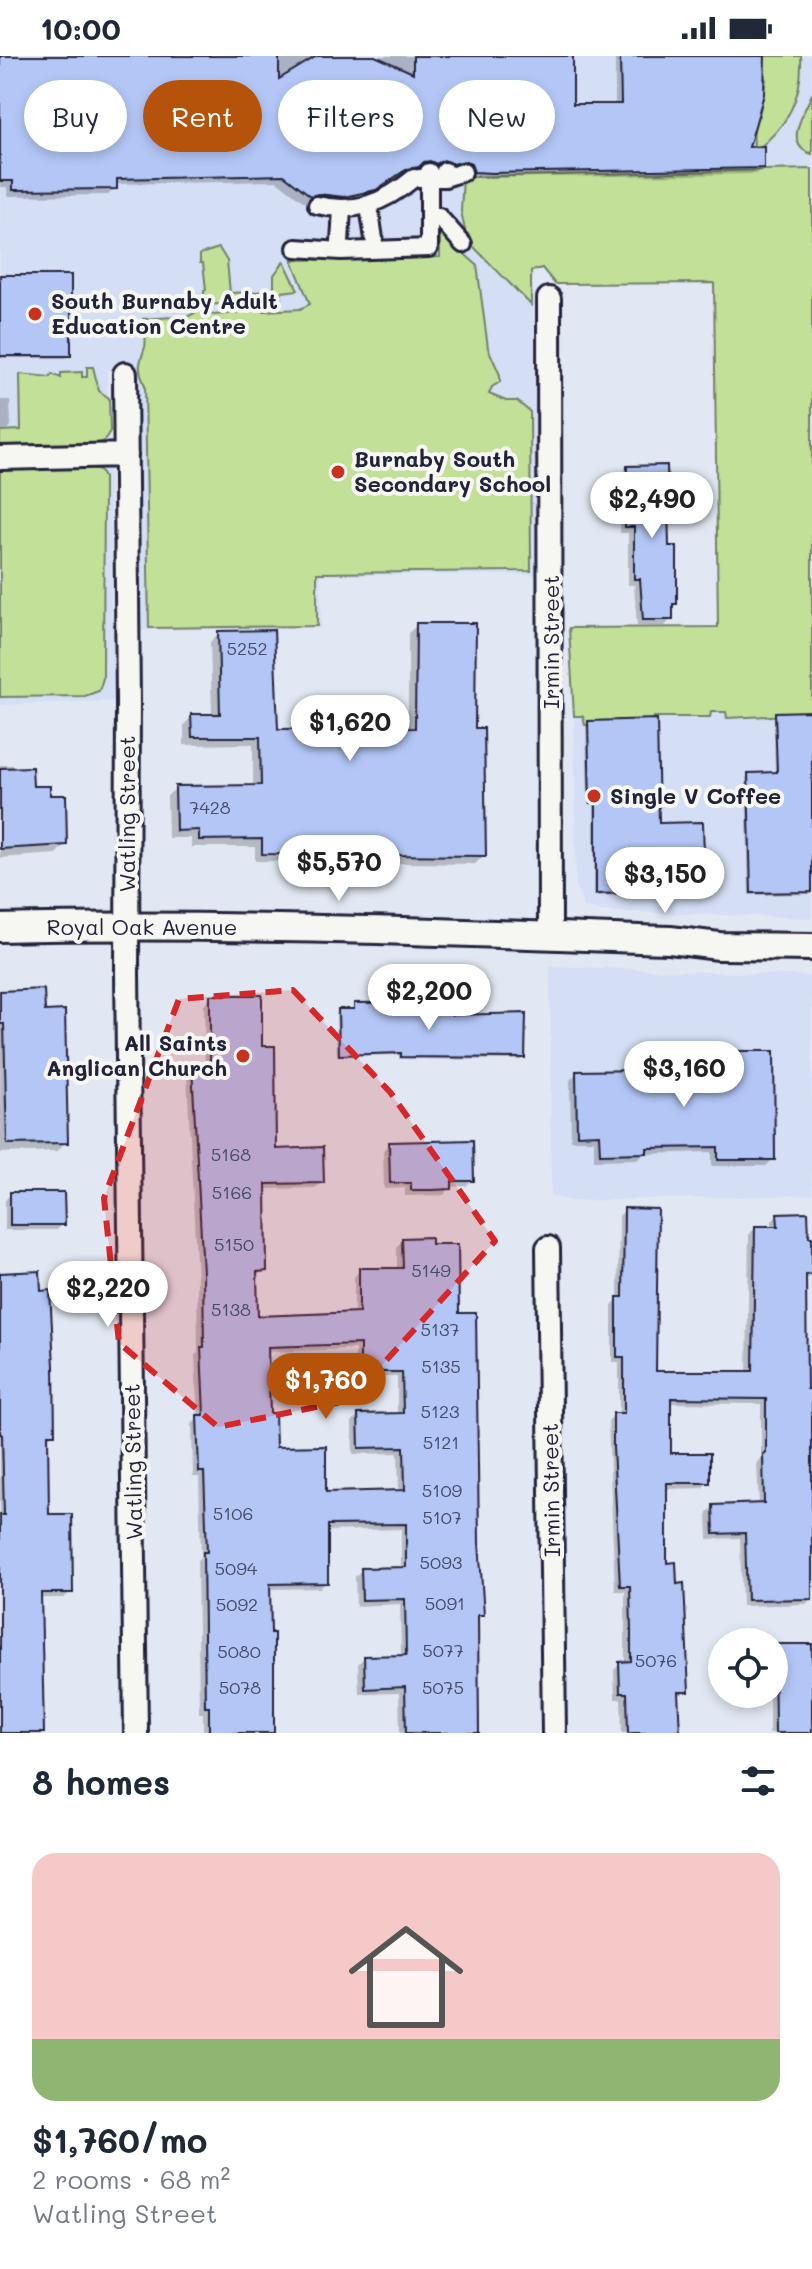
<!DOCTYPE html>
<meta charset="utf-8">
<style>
body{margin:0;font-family:Mali,sans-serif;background:#f2f2f3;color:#1f2937;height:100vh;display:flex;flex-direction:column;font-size:30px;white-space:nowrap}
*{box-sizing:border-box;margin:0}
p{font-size:26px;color:#747a83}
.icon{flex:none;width:44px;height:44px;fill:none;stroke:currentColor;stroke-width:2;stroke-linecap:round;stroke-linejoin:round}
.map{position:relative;height:1677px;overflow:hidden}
.panel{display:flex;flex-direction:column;background:#fff;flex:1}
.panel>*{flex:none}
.hud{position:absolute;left:24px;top:24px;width:764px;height:72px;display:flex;gap:16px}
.controls{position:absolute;left:708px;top:1572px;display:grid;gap:16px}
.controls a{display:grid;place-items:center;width:80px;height:80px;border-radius:50%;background:#fff;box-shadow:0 4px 12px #0003;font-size:40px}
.price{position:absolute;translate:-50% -68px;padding:0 18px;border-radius:28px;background:#fff;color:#222;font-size:26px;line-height:52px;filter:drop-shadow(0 2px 4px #0008)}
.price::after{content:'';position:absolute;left:50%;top:48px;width:24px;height:18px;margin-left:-12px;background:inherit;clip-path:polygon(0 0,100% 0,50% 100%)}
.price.selected{background:#b45309;color:#fff}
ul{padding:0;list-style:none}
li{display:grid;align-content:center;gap:16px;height:424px;padding:0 32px}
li+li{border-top:2px solid #e0e1e3}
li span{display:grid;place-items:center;height:248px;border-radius:24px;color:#555}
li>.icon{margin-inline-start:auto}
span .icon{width:144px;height:144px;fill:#fffc;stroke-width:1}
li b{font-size:34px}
h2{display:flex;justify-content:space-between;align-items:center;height:96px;padding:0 32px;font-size:34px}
.chip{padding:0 28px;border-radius:36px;background:#fff;box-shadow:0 4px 12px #0003;font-size:28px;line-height:72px}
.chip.selected{background:#b45309;color:#fff}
.status{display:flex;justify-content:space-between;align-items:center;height:56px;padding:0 40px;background:#fff;direction:ltr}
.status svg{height:22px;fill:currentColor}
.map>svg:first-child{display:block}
.built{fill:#d4def4}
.green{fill:#c2e098;stroke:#72816a;stroke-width:2}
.shadow{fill:#0003;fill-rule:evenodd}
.building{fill:#b3c6f6;stroke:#22223b;stroke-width:2;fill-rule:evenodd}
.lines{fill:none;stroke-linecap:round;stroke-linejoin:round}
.pedestrian-casing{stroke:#22223b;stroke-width:22}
.minor-casing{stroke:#22223b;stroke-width:28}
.tertiary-casing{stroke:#22223b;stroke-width:32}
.pedestrian{stroke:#f6f6f2;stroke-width:16}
.minor{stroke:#f6f6f2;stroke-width:22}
.tertiary{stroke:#f6f6f2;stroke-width:26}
.marked{fill:#d62828;fill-opacity:0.2;stroke:#d62828;stroke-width:6;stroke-dasharray:16 10;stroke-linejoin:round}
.poi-dot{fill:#c8321e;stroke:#f6f6f2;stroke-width:3}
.labels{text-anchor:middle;stroke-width:8;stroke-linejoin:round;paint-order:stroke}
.number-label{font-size:18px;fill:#464b6a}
.poi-label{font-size:22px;font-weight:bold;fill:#22223b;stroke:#f6f6f2;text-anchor:start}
.street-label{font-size:22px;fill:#22223b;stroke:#f6f6f2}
</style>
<div class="status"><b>10:00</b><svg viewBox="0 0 49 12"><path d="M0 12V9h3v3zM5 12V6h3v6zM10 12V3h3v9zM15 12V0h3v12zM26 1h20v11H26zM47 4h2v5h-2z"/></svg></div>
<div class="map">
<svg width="812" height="1677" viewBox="0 0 812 1677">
<rect width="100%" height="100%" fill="#e2e8f3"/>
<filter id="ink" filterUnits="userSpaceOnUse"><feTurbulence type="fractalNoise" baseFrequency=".0125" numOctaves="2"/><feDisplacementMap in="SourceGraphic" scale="16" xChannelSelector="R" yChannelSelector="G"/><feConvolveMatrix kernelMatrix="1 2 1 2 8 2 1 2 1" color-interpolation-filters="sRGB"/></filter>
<g filter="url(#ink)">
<path class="built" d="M0 0H812V136L533 209 537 519H321V572L140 574 139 314H107L114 645 0 649Z
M812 654V862L597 855 583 850 576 831 574 660Z
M550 910 812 920V1139L572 1145 551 1140Z"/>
<path class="green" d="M765 0H801C803 42 787 71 754 96L753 61 759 60 766 24 765 22H754Z
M812 38V98C782 89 804 57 812 38Z
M812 113V658L727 662 726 656H711L710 661H654L653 667 585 669 583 660H574L569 572 718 571 714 227 555 228 542 212 531 215V249L467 184 461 155 463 121Z
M440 176 477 209 488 292 500 319V326L492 331 489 338 506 345H517L530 356 531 515 317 517V570L149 572 145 330C137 309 139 310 145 291 147 283 144 271 143 263L189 260 200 254 214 259 236 257 233 253 260 250 264 255 300 253 310 248 292 204 440 201Z
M219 192 227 205 230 237 274 235V219L284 205 298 234 282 236 281 242 209 249 207 242H204V235L206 234 203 207H200V198Z
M87 311H93L99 335 109 342 110 375 104 385 96 388 0 390V375L21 374 20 318 50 321 52 318 61 322V317L82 316V321H87Z
M90 411 100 414 104 422 103 622 99 635 85 640 0 641V412Z"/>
<path class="shadow" d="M0 0H571V50H615V0H763L747 93 762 111 756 118 483 122H468L436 110 429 114 422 111 399 119 367 140 336 147 310 144 304 146 277 125 115 128V132L108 139 8 140 7 131H0Z
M0 221 69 299 66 302H0Z
M0 344H10L11 370 8 373 0 374Z
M628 412 667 492 675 547 671 550V563L665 570H637L634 529H628V477H620L621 419Z
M417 569 473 674 484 799 475 808 255 805V791H191V782H168L167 740 176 732 253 731V688L184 689V669L192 660H212L210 586 219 577 276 675 408 674V577Z
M812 657V838L749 839 746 722 749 719 775 718 774 661 776 658Z
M589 667 703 834 700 837 594 840V748H588L586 670Z
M0 709H13V713L31 732 48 741 65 788 56 798 0 802Z
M0 937 43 957 66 1086 57 1095 0 1097Z
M211 941 260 992 274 1095 322 1126 315 1132 265 1133V1214L255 1221 256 1262 354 1258V1221L360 1214H397V1190L403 1184 457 1259 482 1558 476 1564 477 1677H400L399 1637 359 1638 358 1608 364 1602 401 1601 400 1548 356 1550 355 1520 362 1514 401 1513V1473L326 1475V1526L320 1532 268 1533 273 1677H203V1657H199L197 1504 201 1501 199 1421H193L192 1368 198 1362 195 1299 198 1297 197 1225 187 1019 193 1013H205L204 948ZM355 1293V1321H397V1359L358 1360 352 1366 353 1398 398 1397 399 1436 324 1438 274 1393 268 1360 266 1296Z
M355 949 450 961 523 1001 521 1004 399 1003V999L337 1000 336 958 339 955H352Z
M718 997 773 1103 766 1110H712V1096L644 1098 638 1103 594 1104V1084H571L570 1024 577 1017 644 1026 712 1025 711 1004Z
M390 1088 472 1124 466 1130 450 1131 444 1139 405 1140V1132L384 1133 383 1094Z
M11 1138 63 1168 57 1174H5V1144Z
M625 1154 654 1317H747L749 1178 756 1172H772V1165L778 1159 807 1183H812V1220L804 1224 805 1335H812V1542L806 1548 742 1550 740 1482 708 1483 707 1457 713 1451 759 1449 757 1406 761 1402V1348L669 1347V1399L708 1426 702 1432 665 1433V1509L687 1635 677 1641 678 1677H622L621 1643H615L614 1614 620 1608 625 1607V1535H615L608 1365 614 1359H619V1306H612V1249L618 1243 619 1160Z
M0 1220 53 1377 46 1384 48 1460 71 1536 64 1542H39L42 1677H0Z
M774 1590 812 1604V1677H769V1638H774Z"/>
<path class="building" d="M0 0H279V23L317 0H375L413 17V0H573V48H621L620 0H765L764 38 749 91 764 90V112L491 117 474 116 471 108 466 105 453 108 444 104 436 108 430 105 424 106 419 111 407 113 376 134 344 141 318 138 311 140 284 119 117 123V133L13 134V125H0Z
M0 219H71V300H0Z
M667 409 669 490H677V548H673V564H643L640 523H634V471H625L627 410Z
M416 567H476L475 672H484L486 800 262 798V783L199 784V774L176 775 175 730 261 729 260 681H192L191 658H220L218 575 274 574 278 673 415 672Z
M812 655V836L751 837 748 717 777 716 775 656Z
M657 663 659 767 703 766 705 835 596 838V746L590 747 588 665Z
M32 711 33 730H50V739H66L67 789 0 793V712Z
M44 933 45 955 65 954 68 1087 7 1088 4 968H0V935Z
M210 939H262V990H275L276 1093 323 1091 324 1127 266 1128 267 1215 257 1216 258 1260 359 1256V1212H403L402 1182 431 1181V1188H458L459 1257H476L479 1486 484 1559H478L479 1677H406L405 1631 365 1633 364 1600 406 1599 405 1543 362 1544 361 1512 406 1511V1468L328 1469V1527L270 1528 271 1577H274V1677H209V1651H205L204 1578 203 1496H207L204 1416H199L197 1359H204L201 1291H204L203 1217 192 1011H210ZM360 1288V1316H402L403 1357 358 1358 359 1392 404 1391 405 1434 326 1436V1390L276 1391 275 1357H270L268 1291Z
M452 946V959L526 957 525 1002 401 1001V997L339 999 338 953H354V947Z
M717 995H774L775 1104H718V1091L647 1092V1097L600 1098 599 1078 577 1079 576 1015 646 1014V1024L717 1023Z
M473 1084 474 1125H452V1133L432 1134H411V1127H390L389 1086Z
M10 1136H64L65 1169H10Z
M624 1152 658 1153 656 1315H753L755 1170H778L777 1157 808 1156 809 1181H812V1218L806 1219 807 1333H812V1543L747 1544 745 1477 714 1478 713 1449 764 1447 763 1398 766 1397V1343L671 1342V1397H710V1427H667V1507L676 1506 677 1528 684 1527 689 1636H678L680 1677H628L627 1637H620L619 1606 631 1605V1575L630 1530H620L613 1391V1357H624V1301H617V1241H623Z
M40 1215 41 1235 50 1234 54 1310 55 1378H48L49 1458H72L73 1537H41L44 1677H0V1459H4L2 1378H0V1217Z
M774 1588H812V1677H775Z"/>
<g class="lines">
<defs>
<path id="pedestrian" d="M419 122H445V115
M445 122 463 116
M317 149C355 158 384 147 414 122
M369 150 374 183
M429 162 439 161 463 188
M340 186 342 153
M296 192 341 195 429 192V116"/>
<path id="minor" d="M549 243 550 881
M125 318 128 645 127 917 136 1677
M0 402 126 399
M548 1192 554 1677"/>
<path id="tertiary" d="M0 872C224 867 447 876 670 884L719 890 812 891"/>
</defs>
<use href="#pedestrian" class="pedestrian-casing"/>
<use href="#minor" class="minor-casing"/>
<use href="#tertiary" class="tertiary-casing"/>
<use href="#pedestrian" class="pedestrian"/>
<use href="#minor" class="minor"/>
<use href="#tertiary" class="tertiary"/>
</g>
</g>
<path class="marked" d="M293 934 390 1036 495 1185 350 1344 218 1371 119 1287 104 1142 179 943Z"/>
<g class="poi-dot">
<circle cx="35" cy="258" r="8"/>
<circle cx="338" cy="416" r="8"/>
<circle cx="594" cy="740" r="8"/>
<circle cx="243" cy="1000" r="8"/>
</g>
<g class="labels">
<g class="number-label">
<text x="247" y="599">5252</text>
<text x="210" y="758">7428</text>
<text x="231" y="1105">5168</text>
<text x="232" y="1143">5166</text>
<text x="234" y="1195">5150</text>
<text x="431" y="1221">5149</text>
<text x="231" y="1260">5138</text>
<text x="440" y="1280">5137</text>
<text x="441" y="1317">5135</text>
<text x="440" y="1362">5123</text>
<text x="441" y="1393">5121</text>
<text x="442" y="1441">5109</text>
<text x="233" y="1464">5106</text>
<text x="442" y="1468">5107</text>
<text x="441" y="1513">5093</text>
<text x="236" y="1519">5094</text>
<text x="445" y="1554">5091</text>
<text x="237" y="1555">5092</text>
<text x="443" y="1601">5077</text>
<text x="239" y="1602">5080</text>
<text x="656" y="1611">5076</text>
<text x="240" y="1638">5078</text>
<text x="443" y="1638">5075</text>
</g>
<g class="poi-label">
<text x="51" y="253">South Burnaby Adult<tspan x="51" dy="25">Education Centre</tspan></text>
<text x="354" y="411">Burnaby South<tspan x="354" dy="25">Secondary School</tspan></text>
<text x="610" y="748">Single V Coffee</text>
<text x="227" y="995" text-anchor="end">All Saints<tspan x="227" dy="25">Anglican Church</tspan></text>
</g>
<g class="street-label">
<text transform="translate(551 586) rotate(-90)" y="8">Irmin Street</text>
<text transform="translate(127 758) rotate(-90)" y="8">Watling Street</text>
<text x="142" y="879">Royal Oak Avenue</text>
<text transform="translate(133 1406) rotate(-91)" y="8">Watling Street</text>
<text transform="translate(551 1434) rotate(-91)" y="8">Irmin Street</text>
</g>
</g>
</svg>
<div class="controls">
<a><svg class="icon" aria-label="locate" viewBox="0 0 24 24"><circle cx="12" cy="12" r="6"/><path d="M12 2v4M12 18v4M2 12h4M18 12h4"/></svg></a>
</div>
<b class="price" style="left:652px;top:484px">$2,490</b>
<b class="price" style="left:350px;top:707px">$1,620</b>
<b class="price" style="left:339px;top:847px">$5,570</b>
<b class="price" style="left:665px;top:859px">$3,150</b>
<b class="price" style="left:429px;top:976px">$2,200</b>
<b class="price" style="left:684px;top:1053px">$3,160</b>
<b class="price" style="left:108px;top:1273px">$2,220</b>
<b class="price selected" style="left:326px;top:1365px">$1,760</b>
<div class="hud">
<a class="chip">Buy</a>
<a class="chip selected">Rent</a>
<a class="chip">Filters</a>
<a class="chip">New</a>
</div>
</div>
<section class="panel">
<h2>8 homes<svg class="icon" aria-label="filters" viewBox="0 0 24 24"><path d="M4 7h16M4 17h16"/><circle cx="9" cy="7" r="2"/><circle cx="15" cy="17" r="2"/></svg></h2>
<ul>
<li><span style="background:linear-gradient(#f6c9c9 75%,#8fb573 0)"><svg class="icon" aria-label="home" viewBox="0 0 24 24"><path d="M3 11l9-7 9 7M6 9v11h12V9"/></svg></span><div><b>$1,760/mo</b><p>2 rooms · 68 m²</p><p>Watling Street</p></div></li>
</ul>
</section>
